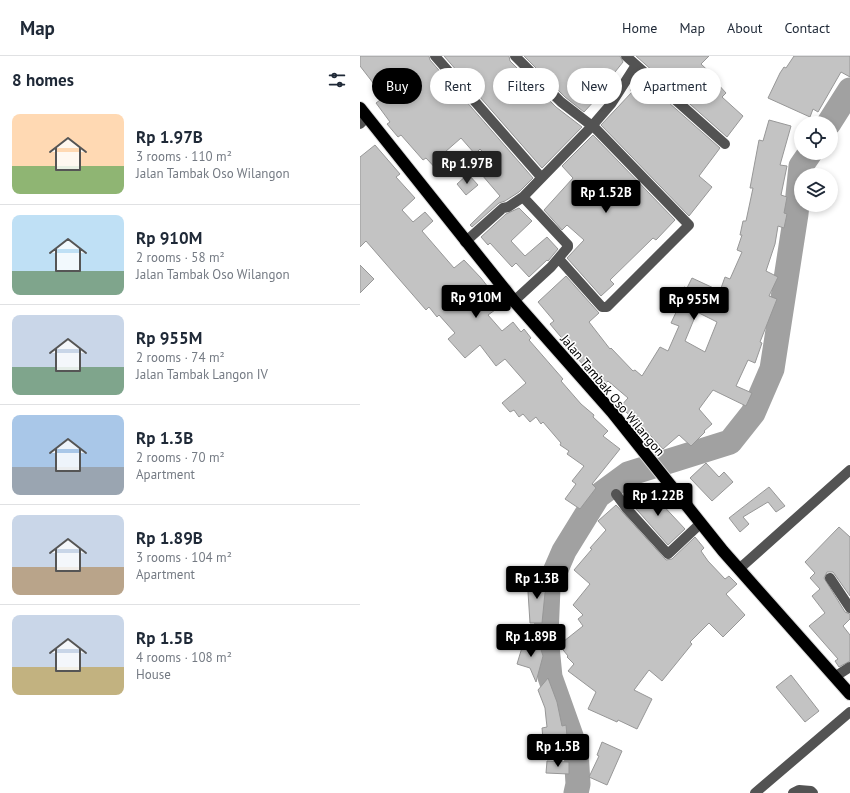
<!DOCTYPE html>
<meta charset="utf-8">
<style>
body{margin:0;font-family:"PT Sans",sans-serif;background:#f2f2f3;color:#1f2937;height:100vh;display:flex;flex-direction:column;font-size:15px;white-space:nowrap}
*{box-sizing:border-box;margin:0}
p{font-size:13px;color:#747a83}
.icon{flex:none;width:22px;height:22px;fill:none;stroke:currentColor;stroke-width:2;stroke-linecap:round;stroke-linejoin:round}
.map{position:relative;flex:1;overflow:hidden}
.panel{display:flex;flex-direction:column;background:#fff;width:360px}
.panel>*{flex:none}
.banner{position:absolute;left:12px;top:12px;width:380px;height:36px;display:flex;gap:8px}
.buttons{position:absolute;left:434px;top:60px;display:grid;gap:8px}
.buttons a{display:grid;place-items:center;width:44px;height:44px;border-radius:50%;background:#fff;box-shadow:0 2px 6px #0003;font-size:20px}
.price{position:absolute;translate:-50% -34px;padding:0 9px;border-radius:4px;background:#000;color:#fff;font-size:13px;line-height:26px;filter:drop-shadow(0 1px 2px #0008)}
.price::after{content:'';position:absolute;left:50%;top:24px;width:12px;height:9px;margin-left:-6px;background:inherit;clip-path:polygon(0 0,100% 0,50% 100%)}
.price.selected{background:#222;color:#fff}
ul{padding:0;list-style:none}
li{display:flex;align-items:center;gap:12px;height:100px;padding:0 12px}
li+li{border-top:1px solid #e0e1e3}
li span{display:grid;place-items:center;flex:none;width:112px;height:80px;border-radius:8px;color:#555}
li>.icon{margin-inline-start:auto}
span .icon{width:48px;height:48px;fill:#fffc;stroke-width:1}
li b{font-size:17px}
h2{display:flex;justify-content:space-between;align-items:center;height:48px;padding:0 12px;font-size:17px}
.tag{padding:0 14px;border-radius:18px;background:#fff;box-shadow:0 2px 6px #0003;font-size:14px;line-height:36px}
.tag.selected{background:#000;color:#fff}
header{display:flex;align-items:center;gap:24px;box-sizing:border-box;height:56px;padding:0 20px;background:#fff;border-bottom:1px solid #e0e1e3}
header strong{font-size:19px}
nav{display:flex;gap:22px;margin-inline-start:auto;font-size:14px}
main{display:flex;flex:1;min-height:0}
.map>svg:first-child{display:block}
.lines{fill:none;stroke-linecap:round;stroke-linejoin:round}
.river{stroke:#a1a1a1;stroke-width:25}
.building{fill:#c3c3c3;stroke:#979797;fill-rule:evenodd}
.highway-casing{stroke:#dbdbdb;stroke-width:14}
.minor{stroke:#535353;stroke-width:10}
.highway{stroke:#000;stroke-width:12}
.labels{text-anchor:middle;stroke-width:3;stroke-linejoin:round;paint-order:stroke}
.street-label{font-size:13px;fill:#000;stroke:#fff}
</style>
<header>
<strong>Map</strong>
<nav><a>Home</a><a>Map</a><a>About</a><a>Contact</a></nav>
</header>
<main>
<section class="panel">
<h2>8 homes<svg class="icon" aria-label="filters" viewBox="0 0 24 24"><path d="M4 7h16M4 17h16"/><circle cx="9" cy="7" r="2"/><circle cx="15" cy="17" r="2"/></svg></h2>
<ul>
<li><span style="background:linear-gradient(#ffd9b3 65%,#8fb573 0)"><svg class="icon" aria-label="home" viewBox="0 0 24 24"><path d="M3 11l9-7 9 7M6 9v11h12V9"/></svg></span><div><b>Rp 1.97B</b><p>3 rooms · 110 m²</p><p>Jalan Tambak Oso Wilangon</p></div></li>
<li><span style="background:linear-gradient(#bfe0f5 70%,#7fa58c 0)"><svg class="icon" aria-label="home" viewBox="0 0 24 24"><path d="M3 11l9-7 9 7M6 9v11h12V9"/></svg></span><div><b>Rp 910M</b><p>2 rooms · 58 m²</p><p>Jalan Tambak Oso Wilangon</p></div></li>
<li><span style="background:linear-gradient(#c9d6e8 65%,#7fa58c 0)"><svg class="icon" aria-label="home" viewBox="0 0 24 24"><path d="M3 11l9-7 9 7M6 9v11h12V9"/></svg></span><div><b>Rp 955M</b><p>2 rooms · 74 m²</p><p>Jalan Tambak Langon IV</p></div></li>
<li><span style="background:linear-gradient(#a9c7e8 65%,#9aa5b1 0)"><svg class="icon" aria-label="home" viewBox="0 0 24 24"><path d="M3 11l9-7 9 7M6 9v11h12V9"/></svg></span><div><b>Rp 1.3B</b><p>2 rooms · 70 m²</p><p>Apartment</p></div></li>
<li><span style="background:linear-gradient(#c9d6e8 65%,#b9a48a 0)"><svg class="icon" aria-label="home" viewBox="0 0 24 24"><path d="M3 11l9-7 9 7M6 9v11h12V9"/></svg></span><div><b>Rp 1.89B</b><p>3 rooms · 104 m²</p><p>Apartment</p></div></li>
<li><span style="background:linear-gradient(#c9d6e8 65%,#c2b280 0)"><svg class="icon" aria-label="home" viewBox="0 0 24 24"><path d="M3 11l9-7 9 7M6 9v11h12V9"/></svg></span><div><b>Rp 1.5B</b><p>4 rooms · 108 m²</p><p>House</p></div></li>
</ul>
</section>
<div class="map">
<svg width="490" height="737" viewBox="0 0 490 737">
<rect width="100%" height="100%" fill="#fff"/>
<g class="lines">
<path class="river" d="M469 67 490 34
M216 737 218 728 216 694 190 621 186 580 188 532 204 495 238 440 268 418 370 386 393 357 412 313 436 158 441 110 450 97"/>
</g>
<path class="building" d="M0 0H69L70 4 173 122 159 136 145 145 139 147 112 171 110 169 140 140 122 119 134 108 120 93 115 98 101 82 85 96 93 105 80 117 66 102 63 104 41 79 38 81 27 68 30 66 16 47 24 41 0 10Z
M84 0H149L150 5 196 51 222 71 182 112Z
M164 0H260L263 6 235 41 236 43 224 56 205 41Z
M276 0H349L341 8 359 25 357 27 366 37 362 41 383 60 367 81Z
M434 0H490V21L481 16 458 56 453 53 450 61 408 42 420 17 424 11 426 12Z
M282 23 360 92 339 120 352 131 329 160 241 69 272 36 270 34Z
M409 64 431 70 420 109 427 110 421 139 427 141 424 157 427 158 424 172 418 170 415 188 406 215 418 221 409 240 417 243 400 286 402 287 395 307 388 304 376 330 392 337 386 350 353 334 339 353 352 368 344 375 345 376 331 390 319 379 303 393 279 367 260 351 268 342 248 325 243 330 215 300 216 299 190 268 194 265 178 246 206 220 239 257 229 266 250 293 251 292 273 315 275 314 282 320 300 291 308 295 319 270 311 267 320 248 317 247 324 231 327 232 332 222 360 235 365 221 370 223 382 196 377 194 382 179H380L383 165H386L393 132H390L399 84 403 85ZM337 256 357 266 345 296 325 285Z
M233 79 315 164 296 184 293 182 250 224 254 228 241 240 207 202 224 184 207 169 202 174 184 154 213 122 202 110Z
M15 89 40 118 36 121 55 142 42 154 53 166 65 156 73 165 62 175 94 212 104 204 121 222 142 249 128 259 142 275 153 266 161 276 164 273 171 282 169 284 203 323 201 325 221 348 234 359 233 361 248 375 243 380 260 393 232 428 236 432 220 453 205 443 216 428 212 425 224 410 207 398 209 395 200 389 201 387 183 366 181 368 176 361 170 366 163 358 159 361 154 354 150 356 142 347 166 327 145 303 136 310 120 289 105 302 88 283 95 277 79 259 77 261 69 251 66 254 6 185 0 191V101Z
M108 118 118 129 106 139 97 128Z
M159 152 172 165 151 185 165 200 187 181 198 193 188 205 187 204 169 221 156 207 152 211 130 187 128 189 121 181 146 158Z
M0 209 14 223 0 237Z
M346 407 359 421 364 416 373 426 352 445 330 422Z
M409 431 425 450 416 456 408 446 383 461 389 468 380 476 369 462Z
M285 434 296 446 298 444 325 473 308 489 271 447Z
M256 449 306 504 312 503 335 481 344 492 341 495 348 505 365 523 369 520 377 528 366 538 385 559 363 581 349 567 330 586 332 588 302 625 289 614 274 634 292 643 277 673 258 664 257 666 228 653 236 636 208 615 214 608 207 601 208 600 199 589 223 570 218 563 223 559 213 549 230 528 214 514 232 493 230 492 246 474 238 465Z
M479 471 490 481V540L473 516H467L464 522 485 556 490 558V563L483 570 490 579V605L479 611 475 605 478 603 449 570 465 557 452 540 460 533 450 522 455 517 445 506Z
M175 521 189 528 185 537 182 567H170L168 536Z
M164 585 180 590 183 600 176 626 170 612 157 608Z
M431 619 459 655 445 666 416 631Z
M188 622 197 646 202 670 206 669 207 680 183 683 182 672 187 671 186 662 185 652 178 634Z
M242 686 262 695 247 729 229 721 239 700 237 699Z
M187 705 209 706V718L186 717Z"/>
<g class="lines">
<defs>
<path id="highway" d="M0 52 154 245 252 356 363 495 490 638"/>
</defs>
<use href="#highway" class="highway-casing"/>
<path class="minor" d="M75 0 181 121
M155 0 201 46 236 73 329 169 247 251H242L199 203
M266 0 365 88
M0 68 7 61
M105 186 143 152 148 151 163 141 232 70 251 48 276 9
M154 245 191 211 208 191V189L163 141
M256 438 267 453 308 498 341 467
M379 513 490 414
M470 522 490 552
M476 620 490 611
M395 737 490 656
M433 737 439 734 451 735 453 737"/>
<use href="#highway" class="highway"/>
</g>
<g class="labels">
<g class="street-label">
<text transform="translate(253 339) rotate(50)" y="5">Jalan Tambak Oso Wilangon</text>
</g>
</g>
</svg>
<div class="buttons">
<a><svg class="icon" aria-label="locate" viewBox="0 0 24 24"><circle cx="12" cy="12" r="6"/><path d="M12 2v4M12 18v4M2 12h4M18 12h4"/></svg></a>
<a><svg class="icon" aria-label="layers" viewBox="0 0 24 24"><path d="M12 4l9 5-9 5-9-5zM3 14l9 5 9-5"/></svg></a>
</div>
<b class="price selected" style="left:107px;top:129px">Rp 1.97B</b>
<b class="price" style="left:246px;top:158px">Rp 1.52B</b>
<b class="price" style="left:116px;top:263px">Rp 910M</b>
<b class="price" style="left:334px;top:265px">Rp 955M</b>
<b class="price" style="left:298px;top:461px">Rp 1.22B</b>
<b class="price" style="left:177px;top:544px">Rp 1.3B</b>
<b class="price" style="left:171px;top:602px">Rp 1.89B</b>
<b class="price" style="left:198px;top:712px">Rp 1.5B</b>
<div class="banner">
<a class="tag selected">Buy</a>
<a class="tag">Rent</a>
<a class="tag">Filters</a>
<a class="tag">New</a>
<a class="tag">Apartment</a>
</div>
</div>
</main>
